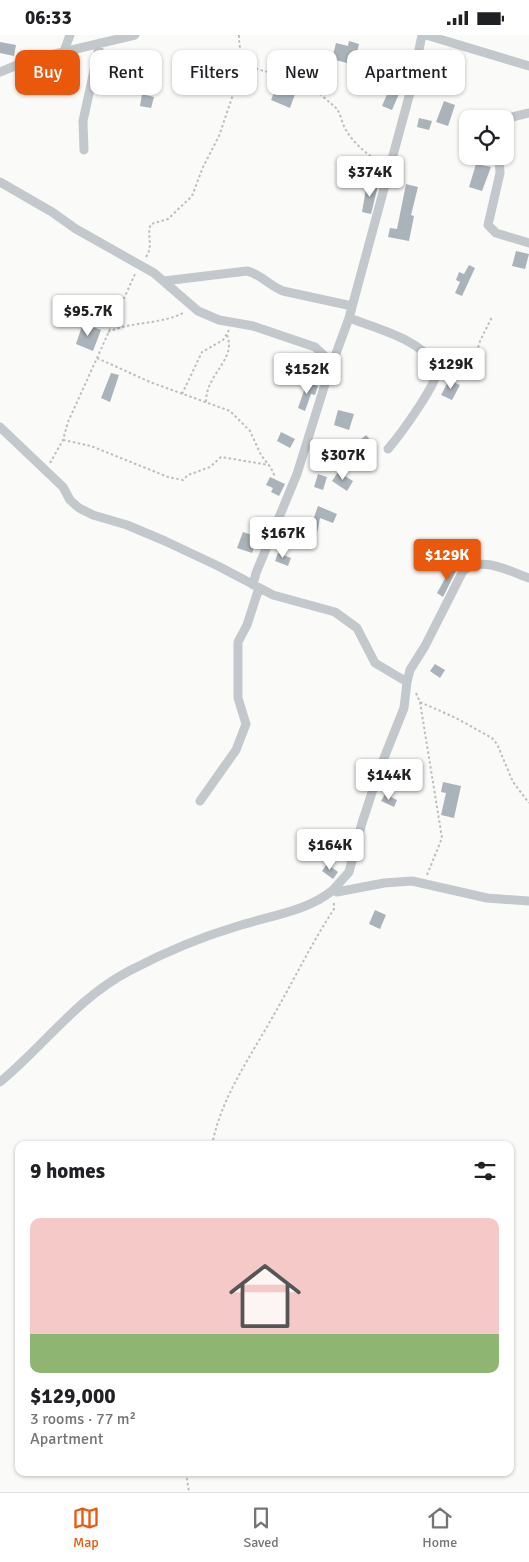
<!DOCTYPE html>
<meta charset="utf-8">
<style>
body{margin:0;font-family:Signika,sans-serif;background:#f6f6f6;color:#202124;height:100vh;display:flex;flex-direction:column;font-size:19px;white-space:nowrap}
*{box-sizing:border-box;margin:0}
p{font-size:16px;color:#757577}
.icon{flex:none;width:28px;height:28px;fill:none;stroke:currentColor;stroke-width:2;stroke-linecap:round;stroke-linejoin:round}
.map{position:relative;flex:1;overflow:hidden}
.drawer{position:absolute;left:15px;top:1106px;width:499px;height:335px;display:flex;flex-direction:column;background:#fff;border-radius:10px;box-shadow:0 1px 4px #0004}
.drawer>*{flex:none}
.guide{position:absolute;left:15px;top:15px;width:500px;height:45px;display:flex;gap:10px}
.fabs{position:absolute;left:459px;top:75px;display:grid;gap:10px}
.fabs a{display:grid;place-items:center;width:55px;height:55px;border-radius:10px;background:#fff;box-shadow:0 1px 4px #0004;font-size:25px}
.price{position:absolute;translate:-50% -42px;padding:0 11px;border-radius:5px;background:#fff;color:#222;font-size:16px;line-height:32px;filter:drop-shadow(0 1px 2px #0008)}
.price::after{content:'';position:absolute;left:50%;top:30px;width:15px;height:11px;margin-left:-8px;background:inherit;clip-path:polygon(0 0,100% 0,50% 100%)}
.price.current{background:#ea580c;color:#fff}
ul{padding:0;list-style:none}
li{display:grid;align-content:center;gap:10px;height:265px;padding:0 15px}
li span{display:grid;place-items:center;height:155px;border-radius:10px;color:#555}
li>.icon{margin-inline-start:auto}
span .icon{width:90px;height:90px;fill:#fffc;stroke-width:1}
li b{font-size:21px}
h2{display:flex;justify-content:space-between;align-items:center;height:60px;padding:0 15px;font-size:21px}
.pill{padding:0 18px;border-radius:10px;background:#fff;box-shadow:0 1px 4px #0004;font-size:18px;line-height:45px}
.pill.current{background:#ea580c;color:#fff}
.status{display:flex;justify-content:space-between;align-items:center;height:35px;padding:0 25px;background:#fff;direction:ltr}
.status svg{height:14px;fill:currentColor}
.tabs{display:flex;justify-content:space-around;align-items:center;height:70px;border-top:1px solid #e0e0e0;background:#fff;font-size:14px;color:#757577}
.tabs a{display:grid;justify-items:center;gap:2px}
.tabs .current{color:#ea580c}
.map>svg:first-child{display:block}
.building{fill:#aab3b9}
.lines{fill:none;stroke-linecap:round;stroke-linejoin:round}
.path{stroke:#bbbfc2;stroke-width:2;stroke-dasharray:2.5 2.5;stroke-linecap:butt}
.minor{stroke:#c3c8cc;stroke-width:9}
</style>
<div class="status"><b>06:33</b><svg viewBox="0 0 49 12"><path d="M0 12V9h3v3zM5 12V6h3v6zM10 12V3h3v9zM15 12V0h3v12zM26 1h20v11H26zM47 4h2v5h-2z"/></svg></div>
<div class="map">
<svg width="529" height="1457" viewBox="0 0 529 1457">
<rect width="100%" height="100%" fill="#fafaf8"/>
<path class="building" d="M349 6 359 9 354 30 332 24 336 8 348 11Z
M0 7 16 10 14 21 0 18Z
M434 29 449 34 442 57 427 53Z
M211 46 224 48 223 57 210 55Z
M388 47 402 52 392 75 382 71 388 57 384 56Z
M276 52 295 59 290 73 271 65Z
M142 59 154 62 151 73 140 71Z
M444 66 455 70 448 91 436 87Z
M419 83 432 86 429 95 417 92Z
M476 129 491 132 482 156 469 152Z
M367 148 378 151 371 179 362 177Z
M406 149 418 152 411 180 414 181 409 206 388 202 390 193 397 194Z
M516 216 529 219 525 234 512 231Z
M469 230 475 233 462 261 455 258 460 247 456 245 459 237 464 239Z
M83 288 101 295 93 316 76 309Z
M111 338 119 340 110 367 101 363Z
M449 345 460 350 452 365 441 360Z
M307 347 318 351 315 360 311 359 305 376 298 373Z
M338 375 354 379 349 395 334 390Z
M281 397 295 404 290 413 277 406Z
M366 400 375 410 365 418 356 409Z
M338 437 353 446 347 456 332 446Z
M318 439 327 442 323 455 314 452Z
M270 442 285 449 279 461 271 457 273 453 266 450Z
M318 471 337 479 333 488 320 483 316 503 305 501 308 487 312 488Z
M243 497 258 502 252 518 237 513Z
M278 518 291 523 288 531 275 526Z
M447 532 456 536 443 562 437 558 447 540 444 539Z
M435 629 445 635 440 643 430 636Z
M443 747 461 751 454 783 441 780 446 758 441 757Z
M385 759 397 765 394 772 381 766Z
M327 829 338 837 333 844 322 836Z
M375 875 386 880 380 894 369 889Z"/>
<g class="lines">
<path class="path" d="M239 0C239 51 280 28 308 49 312 52 334 71 337 74 341 80 342 89 346 95 354 109 368 120 382 129
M146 222C154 211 146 199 151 189L168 184 192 161 203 132 219 101 239 42 246 28
M108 297C132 286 161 290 185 277
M97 323 150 347 230 376 250 396 261 420 271 433 275 442
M448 336 476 320 480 306 492 282
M182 359 202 317 223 305 229 295
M206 367C206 338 237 325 227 300
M63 405 91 411 168 442 183 445 188 440 210 432 221 422 269 430
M50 428 63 405 68 387 135 239
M416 658 420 667 456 683 492 703 497 709 513 747 529 768
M420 667 442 803 427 840
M212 1110C221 1063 249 1024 272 983 293 947 311 909 334 874V867
M186 1438 189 1457"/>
<path class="minor" d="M426 0 529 31
M64 16 70 0
M0 37 29 25 135 0
M505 92 512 82 529 78
M84 115 83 86 100 8
M499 121 500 138 488 190 496 198 529 208
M0 147 52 177 76 194 154 238 198 276 219 285 253 291 315 312 333 329
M164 246 247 236C261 239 269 251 283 256L352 271
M349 283C379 294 419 304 438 332 439 347 400 400 388 414
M0 392 63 452 70 465 79 473 93 480 127 490 165 506 218 531 273 560 335 577 357 593 375 628 407 647 404 673 380 733 362 788 349 837 333 855
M253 550 256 538 297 439 326 346 349 283 411 54 422 0
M407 647 410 635 425 611 463 536C481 520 509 536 529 543
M200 766 236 715 246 689 238 663V607L247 590 259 553
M0 1047C45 1010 76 964 129 936 163 918 201 902 238 891 269 881 308 876 333 855L337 857 384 848 412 846 487 863 529 866"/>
</g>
</svg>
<div class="fabs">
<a><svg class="icon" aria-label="locate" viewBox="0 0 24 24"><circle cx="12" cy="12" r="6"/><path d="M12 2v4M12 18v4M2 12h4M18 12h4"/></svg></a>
</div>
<b class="price" style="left:370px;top:163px">$374K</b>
<b class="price" style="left:88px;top:302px">$95.7K</b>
<b class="price" style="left:451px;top:355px">$129K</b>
<b class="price" style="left:307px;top:360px">$152K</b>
<b class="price" style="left:343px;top:446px">$307K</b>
<b class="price" style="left:283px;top:524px">$167K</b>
<b class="price current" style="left:447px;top:546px">$129K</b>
<b class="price" style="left:389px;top:766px">$144K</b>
<b class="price" style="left:330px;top:836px">$164K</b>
<div class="guide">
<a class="pill current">Buy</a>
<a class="pill">Rent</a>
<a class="pill">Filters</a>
<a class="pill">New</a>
<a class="pill">Apartment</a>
</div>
<section class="drawer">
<h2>9 homes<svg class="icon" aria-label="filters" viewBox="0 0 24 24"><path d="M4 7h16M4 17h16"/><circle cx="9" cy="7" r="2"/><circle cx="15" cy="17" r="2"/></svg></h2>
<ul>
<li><span style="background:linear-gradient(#f6c9c9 75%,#8fb573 0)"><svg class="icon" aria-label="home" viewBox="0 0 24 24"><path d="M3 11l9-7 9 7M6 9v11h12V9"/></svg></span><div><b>$129,000</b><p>3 rooms · 77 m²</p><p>Apartment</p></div></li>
</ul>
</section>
</div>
<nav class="tabs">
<a class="current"><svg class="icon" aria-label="map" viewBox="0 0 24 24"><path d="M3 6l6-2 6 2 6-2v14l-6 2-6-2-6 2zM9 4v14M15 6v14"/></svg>Map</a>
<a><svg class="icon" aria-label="saved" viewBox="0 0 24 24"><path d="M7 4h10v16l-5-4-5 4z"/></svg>Saved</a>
<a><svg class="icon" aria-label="home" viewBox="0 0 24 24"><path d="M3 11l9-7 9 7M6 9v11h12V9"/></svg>Home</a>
</nav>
